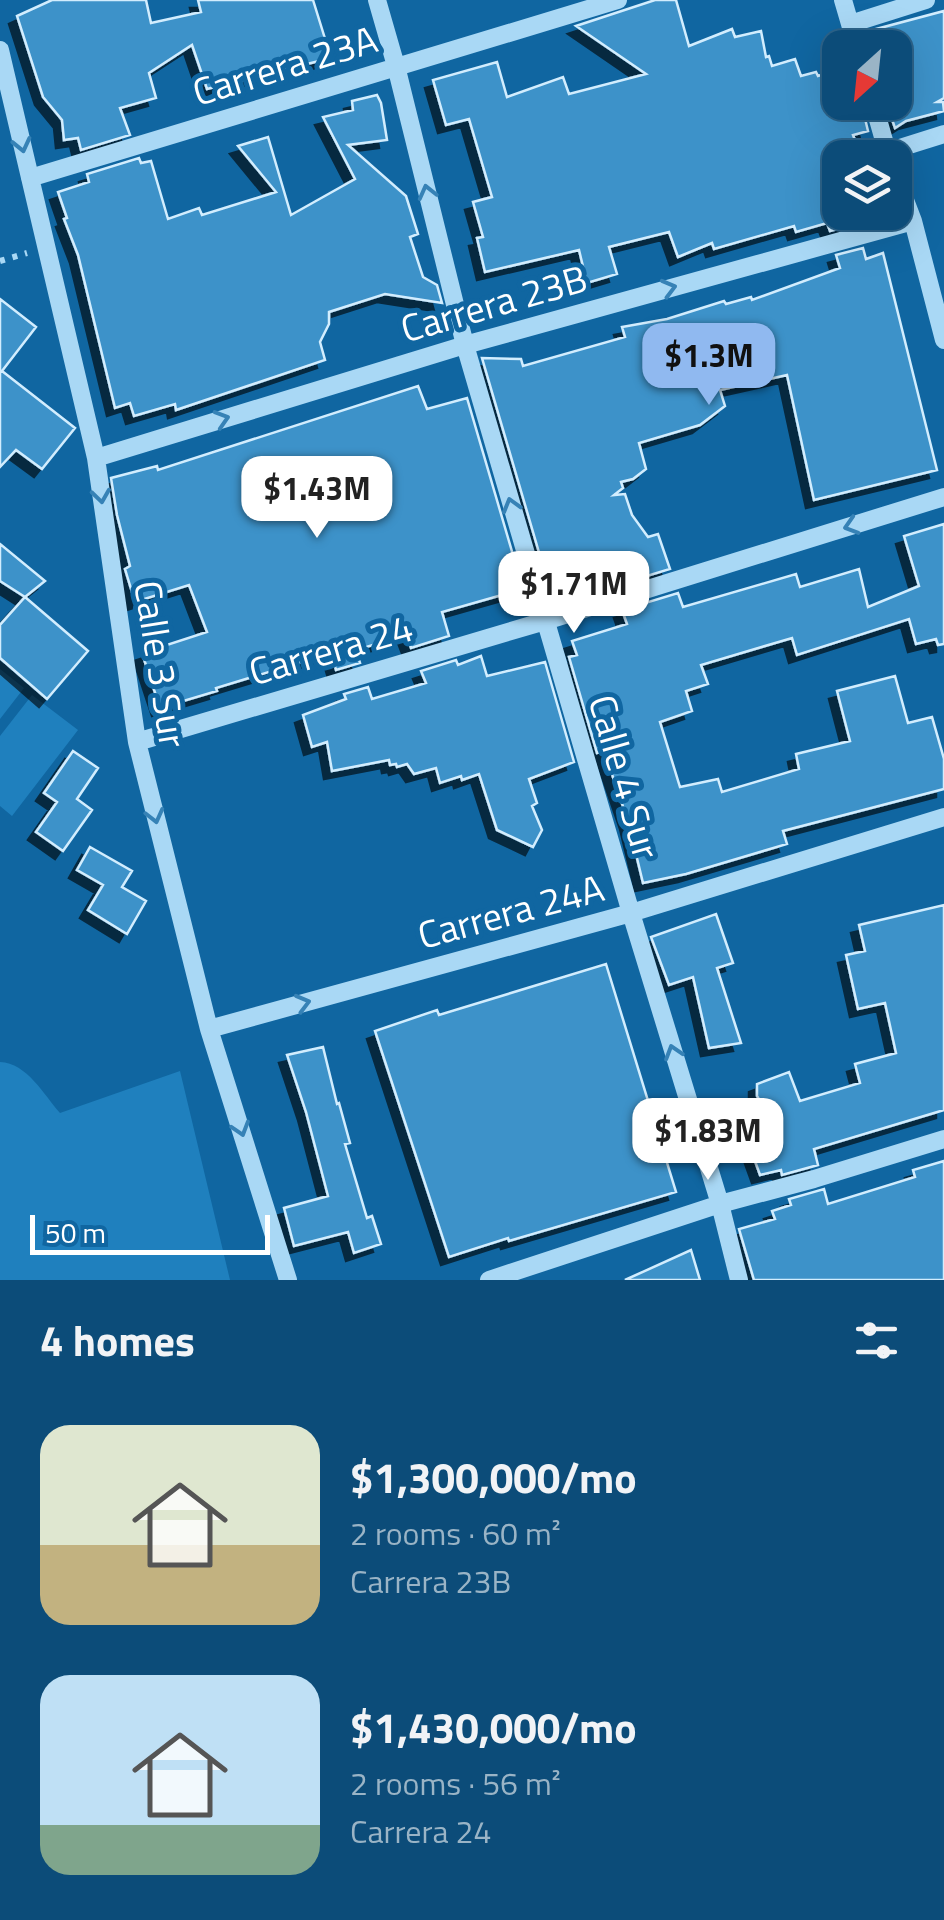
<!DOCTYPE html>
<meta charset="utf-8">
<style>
body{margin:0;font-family:"Titillium Web",sans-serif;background:#15537e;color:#f1f3f6;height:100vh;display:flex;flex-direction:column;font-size:38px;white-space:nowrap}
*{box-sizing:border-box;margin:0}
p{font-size:32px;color:#9ab4c6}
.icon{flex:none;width:55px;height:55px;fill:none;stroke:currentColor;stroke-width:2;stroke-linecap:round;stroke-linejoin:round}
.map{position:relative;height:1280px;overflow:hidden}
.drawer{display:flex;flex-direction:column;background:#0c4c79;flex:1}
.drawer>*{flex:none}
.needle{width:65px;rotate:207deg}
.fabs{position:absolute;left:822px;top:30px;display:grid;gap:20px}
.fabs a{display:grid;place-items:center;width:90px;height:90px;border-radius:20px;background:#0c4c79;box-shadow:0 10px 40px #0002,0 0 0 2px #2c638a;font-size:50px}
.scale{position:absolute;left:30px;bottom:25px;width:240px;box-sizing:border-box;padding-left:10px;border:5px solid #fff;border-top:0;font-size:28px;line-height:35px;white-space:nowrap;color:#fff;-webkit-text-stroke:8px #1066a1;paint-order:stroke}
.price{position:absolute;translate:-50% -85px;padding:0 22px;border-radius:20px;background:#fff;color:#222;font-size:32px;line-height:65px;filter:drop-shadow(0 2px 5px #0008)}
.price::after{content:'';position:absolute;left:50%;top:60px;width:30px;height:22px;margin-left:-15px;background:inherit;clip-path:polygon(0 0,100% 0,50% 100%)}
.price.active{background:#90b9f0;color:#111}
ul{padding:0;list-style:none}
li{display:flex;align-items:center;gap:30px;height:250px;padding:0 40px}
li span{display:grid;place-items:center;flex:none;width:280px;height:200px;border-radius:30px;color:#555}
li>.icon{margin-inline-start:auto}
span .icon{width:120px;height:120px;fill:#fffc;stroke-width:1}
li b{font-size:42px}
h2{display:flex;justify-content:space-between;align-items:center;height:120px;padding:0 40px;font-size:42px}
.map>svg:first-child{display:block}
.green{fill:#1f80be}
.building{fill:#3e92c9;stroke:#d2edfe;stroke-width:2.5;filter:url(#shadow)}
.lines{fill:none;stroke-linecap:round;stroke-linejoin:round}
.path{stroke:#a9d8f5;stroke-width:6;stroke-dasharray:5 8;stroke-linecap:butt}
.minor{stroke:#a9d8f5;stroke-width:18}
.oneway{stroke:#3682b6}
.labels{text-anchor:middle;stroke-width:10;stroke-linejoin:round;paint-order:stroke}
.street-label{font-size:38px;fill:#fff;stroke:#1066a1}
</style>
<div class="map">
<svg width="944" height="1280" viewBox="0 0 944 1280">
<defs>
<filter id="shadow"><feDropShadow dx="-8" dy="8" stdDeviation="0" flood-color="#0009"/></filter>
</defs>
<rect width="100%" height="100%" fill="#1066a1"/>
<path class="green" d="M0 669 24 688 0 719Z
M32 695 78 730 12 816 0 806V736Z
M0 1062C27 1063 44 1095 60 1113L180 1071 230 1280H0Z"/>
<path class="building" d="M52 0H146L151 23 201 12 198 0H313L331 58 207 89 192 45 149 73 156 98 120 108 130 135 81 150 78 138 64 140 62 120 43 97 17 16Z
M655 0H676L689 46 732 29 735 37 761 31 766 57 769 56 772 66 795 59 801 76 816 72 818 76 840 69V102H861L868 131 853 135 862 158H840V212H853L856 224 830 231 827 223 796 232 794 226 714 249 712 243 678 257 669 232 609 247 617 274 587 283 579 250 485 272 477 238 483 237 473 202 492 197 469 119 446 125 433 80 497 62 507 97 563 77 569 94 646 74 576 26Z
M944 11V98L937 102H943L944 111 906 121 895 128 886 102H895V48H869L865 32Z
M377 95 381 103 387 140 348 145 406 196 418 234 410 237 423 277 437 285 442 303 385 294 329 312V324L320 342 325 360 176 410 175 404 134 416 130 403 115 408 78 255 64 219 67 218 58 192 89 182 87 174 139 158 141 163 151 161 168 219 199 208 202 215 276 192 238 146 268 137 291 215 355 179 323 117 353 110 352 101Z
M863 248 866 259 883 253 937 470 814 500 787 375 720 390 725 406 700 425 639 443 646 469 633 479 621 482 623 488 614 495 625 494 632 515 648 537 658 534 670 569 614 586 609 570 550 590 482 358 521 359 523 366 625 337 622 327 667 319 724 301 726 304 751 297 752 300 840 268 836 255Z
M0 299 36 327 2 371 75 428 42 469 16 450 0 467Z
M418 386 427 409 467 398 523 589 442 612 449 636 411 648 406 635 356 650 360 663 336 670 331 653 216 688 217 691 160 708 142 653 207 632 189 585 135 602 125 569 130 566 117 515 111 478 157 466 158 470Z
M944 524V644L938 645 936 639 916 644 909 619 797 655 792 638 701 665 708 684 686 691 692 711 660 722 680 787 718 779 722 792 799 769 796 754 850 741 837 691 895 676 908 723 932 717 944 759V789L783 831 787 844 686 874 643 883 628 821 604 751 597 753 569 657 577 655 572 641 627 624 622 610 678 593 683 607 796 574 800 587 859 569 868 607 919 586 904 536Z
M0 544 45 581 25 597 0 581Z
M25 597 88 651 47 699 0 658V625Z
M481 656 487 676 545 662 574 762 529 779 537 803 532 806 542 830 533 847 497 830 479 774 462 780 461 776 440 783 436 768 414 774 407 764 397 767 396 764 390 765 389 760 332 771 327 742 312 747 303 715 346 699 344 694 368 687 372 699 426 683 421 671 456 660 458 665Z
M73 751 98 768 77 799 92 810 63 851 36 832 57 802 44 793Z
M90 847 132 871 122 887 146 901 127 934 88 910 103 885 77 870Z
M944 905V1110L814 1149 818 1165 782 1175 781 1170 760 1175 746 1136 778 1132 757 1096V1084L789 1072 800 1101 860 1083 855 1064 896 1053 885 1003 858 1009 846 955 865 951 859 925Z
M716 914 733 963 717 968 741 1043 709 1048 693 977 669 985 651 937Z
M606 964 676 1192 509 1241 508 1238 449 1257 375 1031 437 1010 439 1015Z
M323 1047 337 1104 339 1103 350 1143 345 1144 367 1218 372 1216 381 1244 354 1253 348 1232 294 1246 284 1208 328 1196 306 1112 287 1055Z
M944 1161V1280H754L739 1229 775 1219 772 1211 791 1205 789 1199 824 1189 828 1204 915 1177 913 1170Z
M691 1250 700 1280H625Z"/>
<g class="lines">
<path class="path" d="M0 261 27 253"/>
<path class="minor" d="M377 0 396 66 465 345 631 913 720 1204 739 1280
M843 0 857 48
M850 24 926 0
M0 50 96 458 137 742 209 1029 288 1280
M873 102 889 158
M887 152 944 134
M895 174 913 221 944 340
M30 178 618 0
M96 458 465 345 913 221
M137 742 545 621 944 497
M209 1029 631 913 944 817
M489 1280 720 1204 814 1179 944 1139"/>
</g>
<defs><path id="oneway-chevron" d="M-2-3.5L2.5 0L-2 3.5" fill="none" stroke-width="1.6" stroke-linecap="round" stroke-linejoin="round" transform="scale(2.5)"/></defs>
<g class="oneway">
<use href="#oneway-chevron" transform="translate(22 145) rotate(77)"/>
<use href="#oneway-chevron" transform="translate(427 192) rotate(-104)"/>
<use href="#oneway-chevron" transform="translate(669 288) rotate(-15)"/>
<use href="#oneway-chevron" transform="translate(222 419) rotate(-17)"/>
<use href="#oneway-chevron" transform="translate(101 496) rotate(82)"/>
<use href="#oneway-chevron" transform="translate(511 505) rotate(-106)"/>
<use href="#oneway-chevron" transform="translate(851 526) rotate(163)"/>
<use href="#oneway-chevron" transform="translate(155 816) rotate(76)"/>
<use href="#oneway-chevron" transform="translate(303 1003) rotate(-15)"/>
<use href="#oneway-chevron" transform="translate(673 1052) rotate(-107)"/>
<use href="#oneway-chevron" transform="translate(241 1129) rotate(73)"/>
</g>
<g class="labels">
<g class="street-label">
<text transform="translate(285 66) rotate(-17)" y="13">Carrera 23A</text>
<text transform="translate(494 304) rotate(-16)" y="13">Carrera 23B</text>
<text transform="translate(331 650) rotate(-16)" y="13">Carrera 24</text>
<text transform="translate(160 664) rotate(81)" y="13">Calle 3 Sur</text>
<text transform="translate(624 777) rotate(74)" y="13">Calle 4 Sur</text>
<text transform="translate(511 912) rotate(-15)" y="13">Carrera 24A</text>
</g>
</g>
</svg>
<div class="fabs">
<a><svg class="needle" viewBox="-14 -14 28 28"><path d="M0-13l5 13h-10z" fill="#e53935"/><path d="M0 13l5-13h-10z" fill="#9ab4c6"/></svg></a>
<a><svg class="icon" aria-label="layers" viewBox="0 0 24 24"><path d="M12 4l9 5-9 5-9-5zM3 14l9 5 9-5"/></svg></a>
</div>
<div class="scale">50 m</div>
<b class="price active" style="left:709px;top:408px">$1.3M</b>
<b class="price" style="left:317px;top:541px">$1.43M</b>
<b class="price" style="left:574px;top:636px">$1.71M</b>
<b class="price" style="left:708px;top:1183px">$1.83M</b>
</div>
<section class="drawer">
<h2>4 homes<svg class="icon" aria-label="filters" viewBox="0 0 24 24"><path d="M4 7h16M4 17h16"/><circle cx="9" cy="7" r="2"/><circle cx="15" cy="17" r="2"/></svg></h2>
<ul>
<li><span style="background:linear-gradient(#dfe7d0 60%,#c2b280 0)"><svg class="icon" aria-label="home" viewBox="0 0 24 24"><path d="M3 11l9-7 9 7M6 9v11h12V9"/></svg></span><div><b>$1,300,000/mo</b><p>2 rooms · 60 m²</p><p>Carrera 23B</p></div></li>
<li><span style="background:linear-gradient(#bfe0f5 75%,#7fa58c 0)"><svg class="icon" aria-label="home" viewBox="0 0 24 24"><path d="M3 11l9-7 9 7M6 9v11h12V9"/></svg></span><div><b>$1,430,000/mo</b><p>2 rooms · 56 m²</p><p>Carrera 24</p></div></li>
</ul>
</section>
